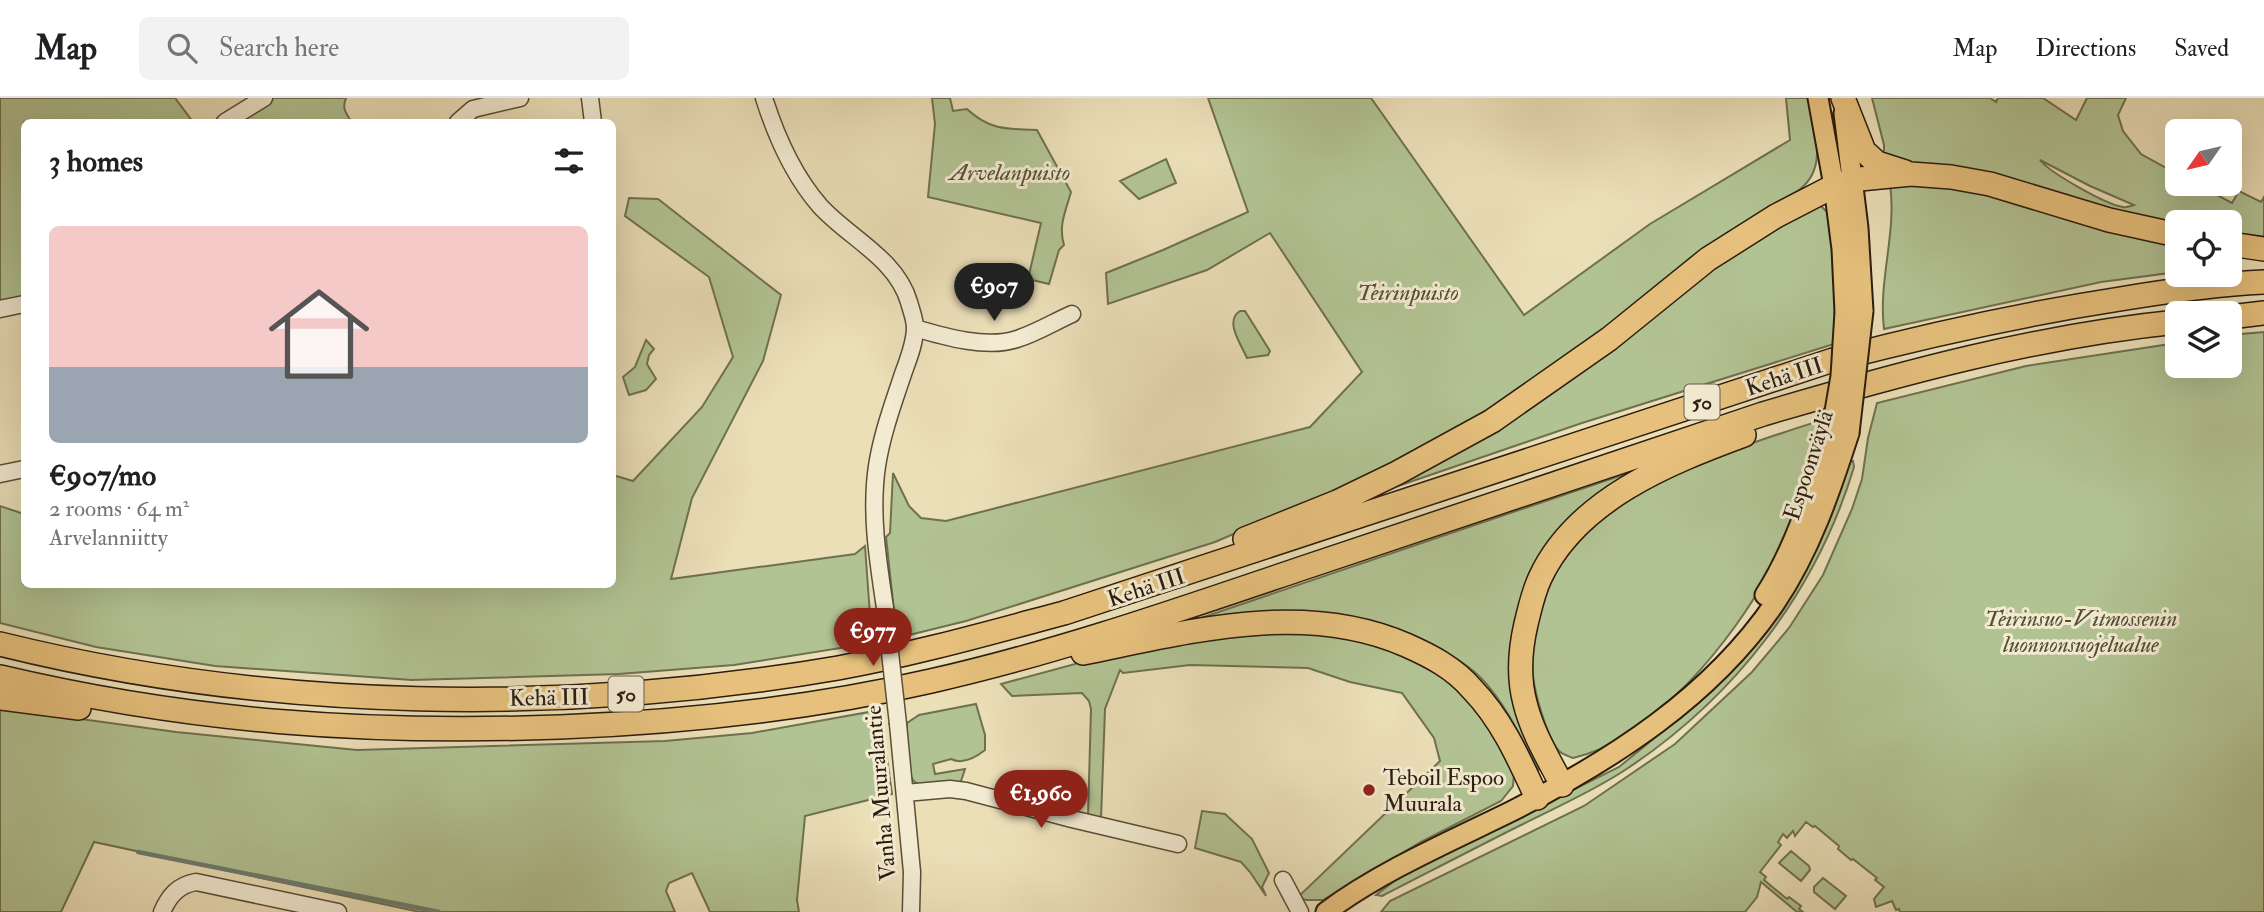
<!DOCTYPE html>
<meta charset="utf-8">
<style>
body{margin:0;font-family:"IM FELL Double Pica",serif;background:#f2f2f2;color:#202124;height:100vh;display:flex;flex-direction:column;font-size:26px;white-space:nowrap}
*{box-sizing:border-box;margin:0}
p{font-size:23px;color:#757577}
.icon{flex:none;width:38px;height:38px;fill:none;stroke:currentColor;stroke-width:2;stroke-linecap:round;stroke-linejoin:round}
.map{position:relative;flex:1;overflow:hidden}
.sheet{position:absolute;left:21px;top:21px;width:595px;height:469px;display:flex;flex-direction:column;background:#fff;border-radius:10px;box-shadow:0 7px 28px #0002}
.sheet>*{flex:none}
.needle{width:46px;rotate:236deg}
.controls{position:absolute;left:2165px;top:21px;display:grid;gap:14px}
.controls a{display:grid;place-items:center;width:77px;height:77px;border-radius:10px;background:#fff;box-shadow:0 7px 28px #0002;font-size:35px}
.price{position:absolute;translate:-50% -60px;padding:0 16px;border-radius:24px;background:#8f2418;color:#fff;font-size:23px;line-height:46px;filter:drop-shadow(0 2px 4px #0008)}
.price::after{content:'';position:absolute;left:50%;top:42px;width:21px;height:16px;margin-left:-10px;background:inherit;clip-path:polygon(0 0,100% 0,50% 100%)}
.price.current{background:#222;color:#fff}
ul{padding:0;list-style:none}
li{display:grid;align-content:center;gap:14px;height:371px;padding:0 28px}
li+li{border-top:2px solid #e0e0e0}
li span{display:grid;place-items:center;height:217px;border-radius:10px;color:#555}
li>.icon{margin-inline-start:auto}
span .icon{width:126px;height:126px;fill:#fffc;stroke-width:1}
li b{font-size:30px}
h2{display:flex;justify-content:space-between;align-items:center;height:84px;padding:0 28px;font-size:30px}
header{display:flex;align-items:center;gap:42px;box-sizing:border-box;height:98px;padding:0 35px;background:#fff;border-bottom:2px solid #e0e0e0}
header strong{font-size:33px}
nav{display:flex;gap:38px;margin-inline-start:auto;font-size:24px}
.search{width:490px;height:63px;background:#f2f2f2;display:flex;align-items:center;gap:18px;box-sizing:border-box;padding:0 24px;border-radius:10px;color:#757577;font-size:26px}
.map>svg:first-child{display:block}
.green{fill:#b2c393;stroke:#6e7050;stroke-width:2;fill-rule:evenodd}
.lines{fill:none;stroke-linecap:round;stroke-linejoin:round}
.stream{stroke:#6c7d6f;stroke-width:4.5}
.minor-casing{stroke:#5b4d38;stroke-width:19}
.major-casing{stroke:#2b1c0d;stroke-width:23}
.highway-casing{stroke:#2b1c0d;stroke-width:26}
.minor{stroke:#f2ead1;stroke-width:16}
.major{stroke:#e6c07c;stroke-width:19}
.highway{stroke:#e6c07c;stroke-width:23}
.minor-bridge-casing{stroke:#5b4d38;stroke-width:19;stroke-linecap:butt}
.major-bridge-casing{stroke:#2b1c0d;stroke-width:23;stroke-linecap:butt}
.minor-bridge{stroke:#f2ead1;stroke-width:16}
.major-bridge{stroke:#e6c07c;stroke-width:19}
.poi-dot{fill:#8f2418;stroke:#f2ead1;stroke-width:2.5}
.labels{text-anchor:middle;stroke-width:6;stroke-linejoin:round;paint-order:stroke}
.shield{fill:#f2ead1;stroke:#675a48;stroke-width:2}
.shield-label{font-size:21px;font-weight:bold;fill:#2b1c0d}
.park-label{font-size:23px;font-style:italic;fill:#544e35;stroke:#f2ead1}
.street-label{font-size:23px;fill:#2b1c0d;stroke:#f2ead1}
.poi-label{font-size:23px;fill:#2b1c0d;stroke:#f2ead1;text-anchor:start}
</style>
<header>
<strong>Map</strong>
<div class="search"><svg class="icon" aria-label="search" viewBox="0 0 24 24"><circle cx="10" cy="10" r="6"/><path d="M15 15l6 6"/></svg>Search here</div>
<nav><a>Map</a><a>Directions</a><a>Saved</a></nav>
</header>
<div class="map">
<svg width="2264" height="814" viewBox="0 0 2264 814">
<rect width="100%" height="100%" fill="#ebdfb8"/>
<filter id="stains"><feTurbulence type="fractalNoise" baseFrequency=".00286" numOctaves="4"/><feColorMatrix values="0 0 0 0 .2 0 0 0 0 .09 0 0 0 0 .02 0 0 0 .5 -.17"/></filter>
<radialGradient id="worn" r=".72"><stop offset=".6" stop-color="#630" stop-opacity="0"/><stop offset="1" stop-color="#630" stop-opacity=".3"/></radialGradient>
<path class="green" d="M0 0H175L193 24H24V200L0 205Z
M274 0H346C342 10 345 14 351 23L359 24H235Z
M932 0H950L953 13 967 11C989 32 1007 31 1037 32L1071 94C1066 112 1058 128 1064 147L1059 152 1049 186 1028 181 1041 125 928 99 935 26Z
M1208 0H1371L1524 217 1650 126 1790 42 1786 0H1808C1814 33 1829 69 1799 92L1727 135 1585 248 1444 340 1338 391 1215 444 966 523 897 540 886 439 890 435 893 375 909 408 921 420 946 423 1310 329 1362 274 1270 135 1207 172 1108 206 1106 175 1163 152 1248 114Z
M1872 0H1990L1996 4 1998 0H2043L2076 22 2087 0H2126L2118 17 2123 33 2141 56 2177 76V86H2196L2232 105 2239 93 2261 104 2264 99V142L2230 137V124H2177V129L1884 63V47ZM2040 62 2090 88 2134 107C2130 108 2127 110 2123 109 2107 107 2050 75 2040 62Z
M1166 61 1176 85 1139 101 1120 83Z
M1890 86 1942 89 1993 98 2177 146V174L2101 184 1884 231C1878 182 1897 135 1890 86Z
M629 100 658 101 781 197 763 263 692 400 671 481 855 456 865 448 872 545 734 567 619 576 412 582 215 568 96 549 0 525V408L24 416V486H612L613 377 633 383 702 309 733 259 709 179 625 118Z
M1820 107 1828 115 1830 130 1834 166 1837 245 1582 325 1363 400 1749 143Z
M1240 213H1245L1270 253 1268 257 1247 260C1241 246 1224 223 1240 213Z
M2264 234V814H1900L1899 811 1896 812 1892 803 1876 809 1874 801 1884 789 1875 782 1877 780 1853 761 1851 762 1838 751 1839 748 1815 728 1813 729 1806 724 1795 738 1793 733 1787 740 1783 736 1778 744 1781 747 1760 774 1766 779 1764 782 1787 801 1789 799 1801 808 1799 811 1803 814H1797L1761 784 1757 799 1745 814H1381L1390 803 1584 708 1675 646 1752 574 1789 530 1823 477 1852 411 1862 381 1868 340 1877 305 2026 268 2177 245V268H2230V237Z
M646 242 654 251 649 257 647 266 656 281 646 292 629 297 623 279 635 269Z
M1825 321C1821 353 1808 383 1796 412 1788 432 1781 452 1771 471 1734 541 1653 642 1573 660 1568 658 1562 656 1559 653 1547 639 1535 596 1533 578 1520 414 1701 361 1825 321Z
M1851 363H1853L1854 369C1816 495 1733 602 1622 674 1589 695 1553 711 1519 728 1473 751 1427 775 1382 798L1376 797 1401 778 1619 669 1684 616 1716 585 1839 387Z
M1646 369 1570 423 1515 552 1543 670 1538 672C1521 640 1507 608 1482 581 1469 567 1450 557 1433 547 1355 504 1278 513 1192 523Z
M1265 533 1358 537 1452 579 1490 623 1514 676 1513 688 1501 703 1421 744 1323 802H1306L1298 799 1440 663 1434 640 1402 595 1350 584 1308 570 1190 567 1123 575 1120 572 1105 611 1101 721 1088 718 1091 611 1089 603 1082 595 1012 598 1001 586 1112 556Z
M976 606 985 637V652C975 660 963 667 951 661L933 666 935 676 965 671 960 686C948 687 932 690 920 687 902 682 907 640 907 625L919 617Z
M0 610 176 634 357 652 665 643 752 635 880 612 892 696 805 718 797 802 799 814H710L692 775 669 785 666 793 675 814H420L94 744 61 814H0Z
M1202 713 1225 716 1252 741 1269 775 1262 789 1266 798 1250 774 1241 764 1195 750Z
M1791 753 1809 768 1810 772 1801 783 1779 765Z
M1823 780 1846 798 1835 811 1814 794V789Z"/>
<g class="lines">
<path class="stream" d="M138 754 439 814"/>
<defs>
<path id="minor" d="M590 0 593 24
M764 0C776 38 793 77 820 108 849 140 896 160 909 204 911 212 915 221 915 230 915 245 908 262 903 276 893 306 882 336 877 368 870 415 878 463 885 510
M225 24 264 0
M458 24 473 11 520 0
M0 211 24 206
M915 230C945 239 987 251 1017 241 1036 235 1054 224 1072 216
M0 376 24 371
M898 626 912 774 911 814
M905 695 950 691 966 693 1072 721 1178 746
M1283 782 1300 814
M162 814C169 798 178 787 196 784L338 814"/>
<path id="major" d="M1818 0 1834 88 1842 151 1845 214
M1844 15 1858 130 1863 213
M1765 497C1795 451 1814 389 1831 337
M1326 814C1381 773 1451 743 1512 713 1612 662 1711 599 1775 505 1810 453 1830 394 1849 335"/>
<path id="highway" d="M1843 0 1864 53 1877 65 1905 74
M2230 146 2264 151
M2230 219 2264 215
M1245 441 1337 404 1397 375 1492 323 1609 241 1708 161 1776 118 1834 88 1860 81 1911 76 1951 79 1990 86 2109 122 2177 137
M0 546C270 613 564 617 838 570 915 556 989 535 1064 515L1833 262C1928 237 2023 216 2120 201 2168 193 2216 186 2264 184
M1083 555C1188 534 1303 502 1406 547 1431 558 1454 570 1472 591 1502 622 1519 661 1537 700
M0 579C190 624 366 636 560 629 685 624 809 611 931 583 1055 555 1176 513 1297 472 1452 420 1607 367 1763 316 1898 276 2036 238 2177 224
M0 600 79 610
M1562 687C1548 660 1532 634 1525 605 1518 579 1520 552 1526 526 1530 510 1533 495 1540 480 1576 402 1668 365 1744 337"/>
</defs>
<use href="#minor" class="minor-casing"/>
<use href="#major" class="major-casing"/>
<use href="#highway" class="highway-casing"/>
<use href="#minor" class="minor"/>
<use href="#major" class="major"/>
<use href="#highway" class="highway"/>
<defs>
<path id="minor-bridge" d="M885 510 898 626"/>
<path id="major-bridge" d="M1849 335 1863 213
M1831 337 1841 278 1845 214"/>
</defs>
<use href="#minor-bridge" class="minor-bridge-casing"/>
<use href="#major-bridge" class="major-bridge-casing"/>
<use href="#minor-bridge" class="minor-bridge"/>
<use href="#major-bridge" class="major-bridge"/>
</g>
<circle class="poi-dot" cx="1369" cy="692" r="7"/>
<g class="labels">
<g class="shield">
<rect x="1684.5" y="286.5" width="35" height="35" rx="5"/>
<rect x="608.5" y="578.5" width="35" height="35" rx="5"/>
</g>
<g class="shield-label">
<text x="1702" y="311">50</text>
<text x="626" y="603">50</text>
</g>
<g class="park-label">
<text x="1010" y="82">Arvelanpuisto</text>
<text x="1408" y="202">Teirinpuisto</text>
<text x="2081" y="528">Teirinsuo-Vitmossenin<tspan x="2081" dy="26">luonnonsuojelualue</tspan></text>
</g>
<g class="street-label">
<text transform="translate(1784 278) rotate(-18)" y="8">Kehä III</text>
<text transform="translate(1808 367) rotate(-72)" y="8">Espoonväylä</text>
<text transform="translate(1146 489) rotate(-18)" y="8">Kehä III</text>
<text transform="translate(549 599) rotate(-1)" y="8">Kehä III</text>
<text transform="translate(880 695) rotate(-95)" y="8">Vanha Muuralantie</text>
</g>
<g class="poi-label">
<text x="1383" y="687">Teboil Espoo<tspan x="1383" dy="26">Muurala</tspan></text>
</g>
</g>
<rect width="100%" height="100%" filter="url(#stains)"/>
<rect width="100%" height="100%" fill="url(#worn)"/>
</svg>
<div class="controls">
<a><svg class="needle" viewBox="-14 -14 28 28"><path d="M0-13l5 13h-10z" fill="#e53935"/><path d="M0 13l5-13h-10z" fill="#757577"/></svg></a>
<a><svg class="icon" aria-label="locate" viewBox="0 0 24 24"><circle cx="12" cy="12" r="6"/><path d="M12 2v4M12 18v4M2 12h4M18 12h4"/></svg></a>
<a><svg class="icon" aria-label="layers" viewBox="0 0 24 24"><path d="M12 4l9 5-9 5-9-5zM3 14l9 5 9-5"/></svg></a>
</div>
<b class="price current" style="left:994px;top:225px">€907</b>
<b class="price" style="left:873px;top:570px">€977</b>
<b class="price" style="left:1041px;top:732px">€1,960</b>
<section class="sheet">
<h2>3 homes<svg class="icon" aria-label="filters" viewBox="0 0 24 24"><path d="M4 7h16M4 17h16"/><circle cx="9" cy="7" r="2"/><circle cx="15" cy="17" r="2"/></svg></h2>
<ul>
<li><span style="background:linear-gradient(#f6c9c9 65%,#9aa5b1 0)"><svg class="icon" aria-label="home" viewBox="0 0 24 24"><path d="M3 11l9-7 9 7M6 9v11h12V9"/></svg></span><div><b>€907/mo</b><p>2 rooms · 64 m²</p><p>Arvelanniitty</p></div></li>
</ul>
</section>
</div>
